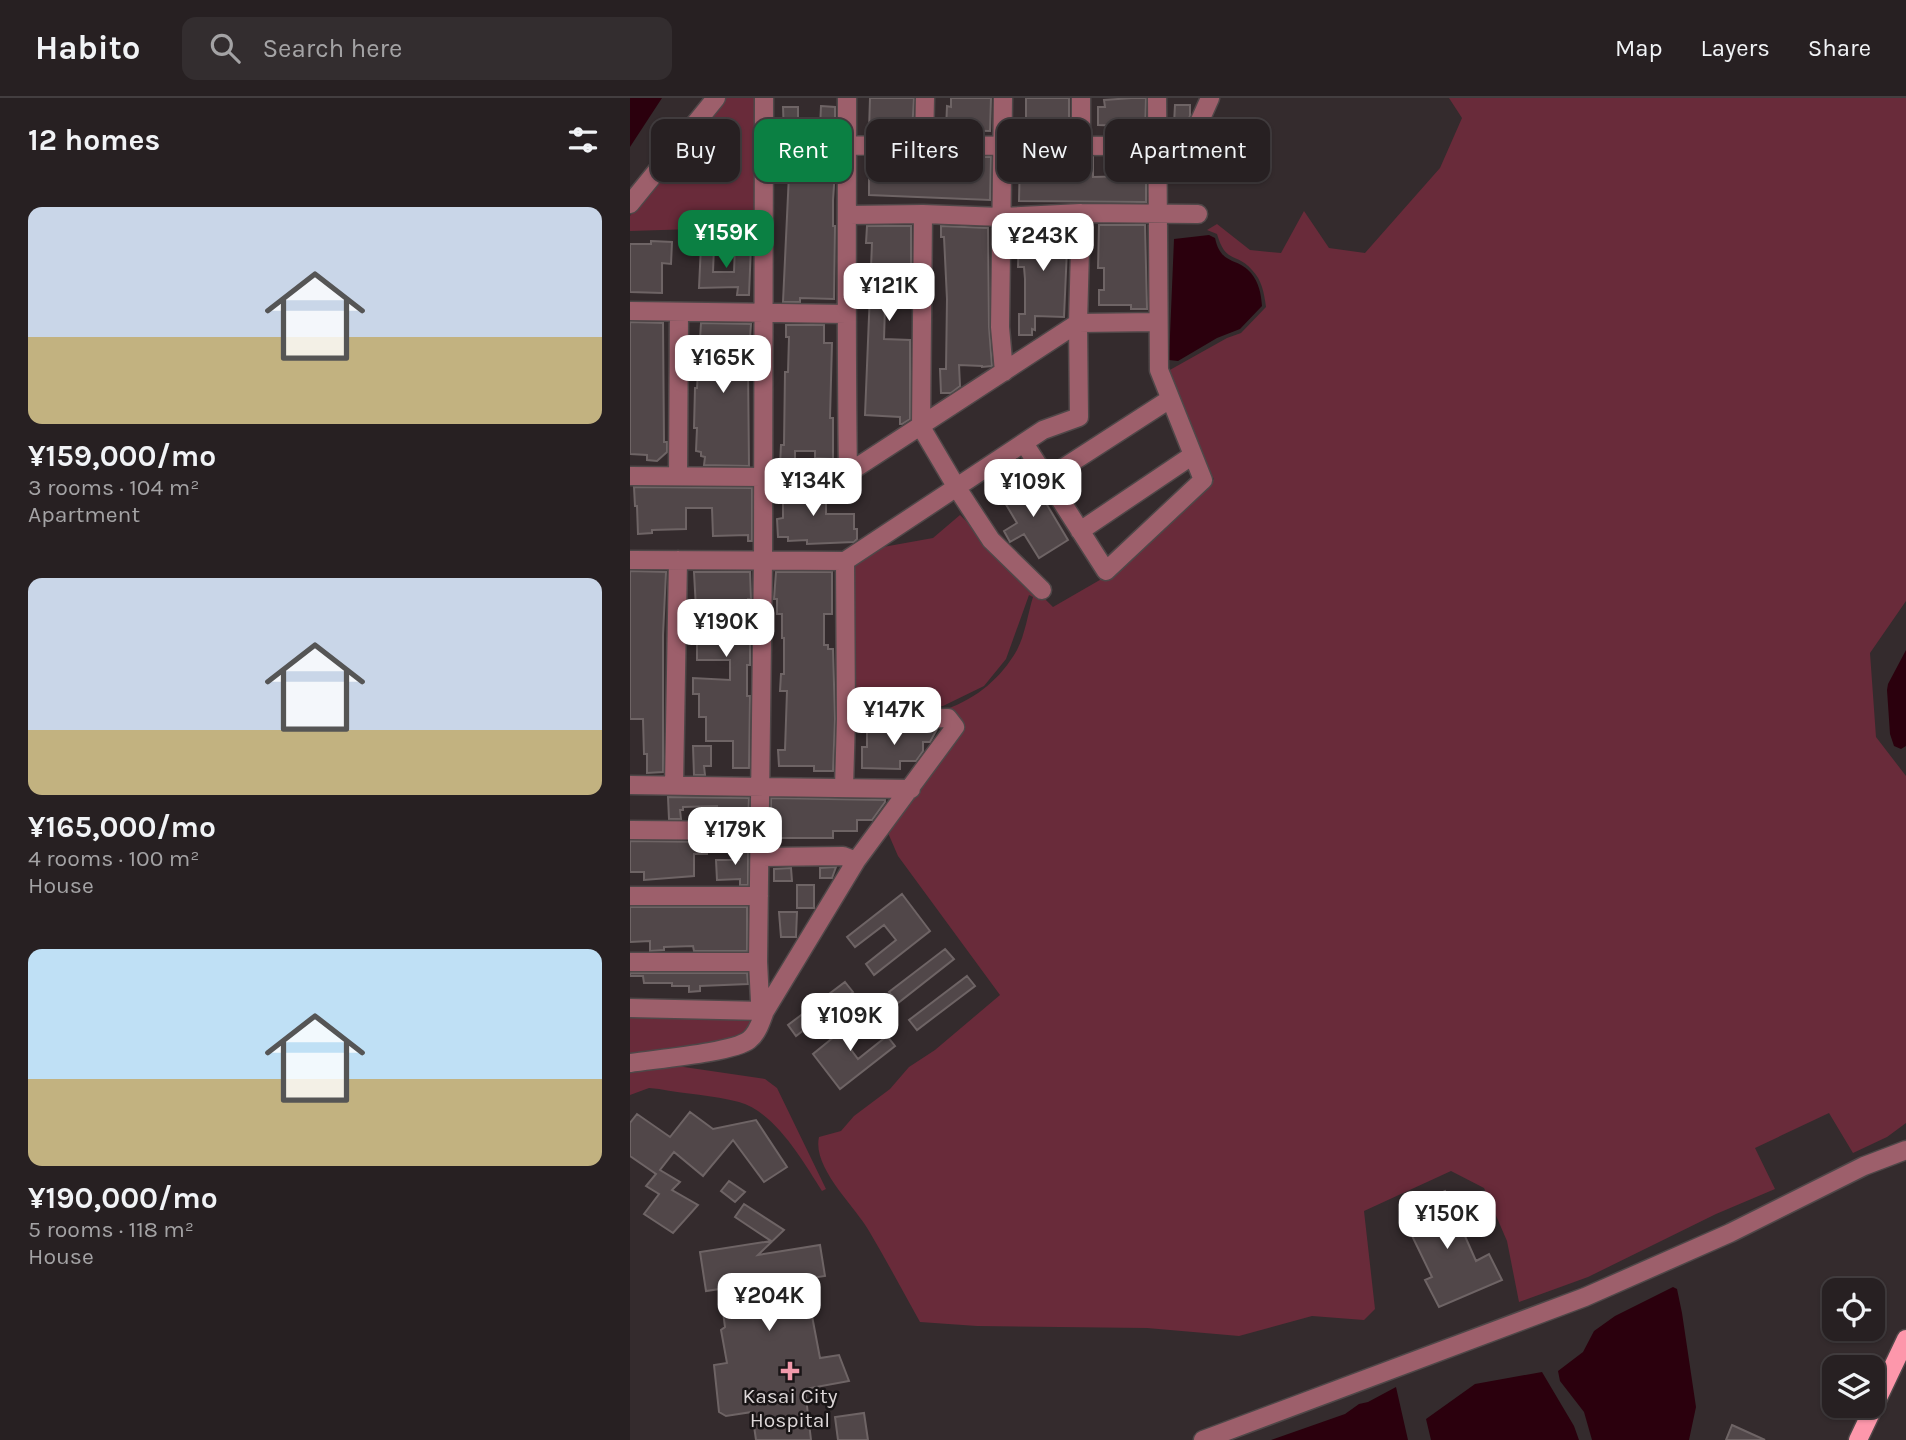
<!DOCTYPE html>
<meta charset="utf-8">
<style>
body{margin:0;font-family:Karla,sans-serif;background:#332d2f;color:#f1f3f6;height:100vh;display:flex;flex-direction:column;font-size:26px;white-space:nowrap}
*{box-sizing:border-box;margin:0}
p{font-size:23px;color:#a4a3a5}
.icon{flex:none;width:38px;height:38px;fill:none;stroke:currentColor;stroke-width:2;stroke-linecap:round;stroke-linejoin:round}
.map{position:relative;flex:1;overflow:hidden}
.panel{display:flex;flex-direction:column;background:#272022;width:630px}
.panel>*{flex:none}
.banner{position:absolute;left:21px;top:21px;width:665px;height:63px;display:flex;gap:14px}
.tools{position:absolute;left:1192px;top:1180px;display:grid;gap:14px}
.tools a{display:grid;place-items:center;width:63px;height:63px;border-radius:14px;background:#272022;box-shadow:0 2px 5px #0004,0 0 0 2px #433e40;font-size:35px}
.price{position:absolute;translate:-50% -60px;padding:0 16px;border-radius:14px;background:#fff;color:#222;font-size:23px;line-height:46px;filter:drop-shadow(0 2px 4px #0008)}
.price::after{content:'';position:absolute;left:50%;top:42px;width:21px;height:16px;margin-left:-10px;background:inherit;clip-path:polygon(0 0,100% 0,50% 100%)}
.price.on{background:#0b8043;color:#fff}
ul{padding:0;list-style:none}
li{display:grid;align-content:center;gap:14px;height:371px;padding:0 28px}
li span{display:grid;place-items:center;height:217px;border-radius:14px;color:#555}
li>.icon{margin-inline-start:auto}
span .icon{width:126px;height:126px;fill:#fffc;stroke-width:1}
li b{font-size:30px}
h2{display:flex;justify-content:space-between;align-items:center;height:84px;padding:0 28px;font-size:30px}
.chip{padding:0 24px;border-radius:14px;background:#272022;box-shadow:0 2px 5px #0004,0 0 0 2px #433e40;font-size:24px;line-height:63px}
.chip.on{background:#0b8043;color:#fff}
header{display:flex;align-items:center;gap:42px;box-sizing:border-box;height:98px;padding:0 35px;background:#272022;border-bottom:2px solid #433e40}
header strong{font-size:33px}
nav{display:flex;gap:38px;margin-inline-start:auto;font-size:24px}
.search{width:490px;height:63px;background:#332d2f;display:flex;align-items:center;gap:18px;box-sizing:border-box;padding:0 24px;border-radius:14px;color:#a4a3a5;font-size:26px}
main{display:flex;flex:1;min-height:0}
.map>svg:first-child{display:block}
.green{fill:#692b3a}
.water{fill:#2b000d}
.building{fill:#514749;stroke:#6e6465;stroke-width:2}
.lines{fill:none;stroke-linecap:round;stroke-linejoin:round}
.minor-casing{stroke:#4f4748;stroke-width:21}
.major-casing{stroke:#4f4748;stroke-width:21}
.minor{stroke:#9d5f6b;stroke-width:18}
.major{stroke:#fd97ab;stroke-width:18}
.poi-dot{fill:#f39aab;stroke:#191516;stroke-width:2.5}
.labels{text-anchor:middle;stroke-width:5;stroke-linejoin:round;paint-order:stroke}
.poi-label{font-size:21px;fill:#ddd7d8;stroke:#191516}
</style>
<header>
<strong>Habito</strong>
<div class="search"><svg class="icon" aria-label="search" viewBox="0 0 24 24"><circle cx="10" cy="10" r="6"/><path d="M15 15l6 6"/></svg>Search here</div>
<nav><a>Map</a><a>Layers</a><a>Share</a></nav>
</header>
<main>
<section class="panel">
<h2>12 homes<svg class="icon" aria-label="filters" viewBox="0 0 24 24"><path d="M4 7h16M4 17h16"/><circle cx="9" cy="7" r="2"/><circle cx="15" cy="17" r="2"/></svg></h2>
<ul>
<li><span style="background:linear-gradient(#c9d6e8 60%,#c2b280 0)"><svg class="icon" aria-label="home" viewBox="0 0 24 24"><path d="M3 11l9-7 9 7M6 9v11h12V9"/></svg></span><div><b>¥159,000/mo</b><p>3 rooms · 104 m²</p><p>Apartment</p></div></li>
<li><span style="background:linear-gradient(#c9d6e8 70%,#c2b280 0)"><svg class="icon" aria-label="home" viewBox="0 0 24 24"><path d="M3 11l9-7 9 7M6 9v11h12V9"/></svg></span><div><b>¥165,000/mo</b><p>4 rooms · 100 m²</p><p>House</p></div></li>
<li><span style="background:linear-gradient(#bfe0f5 60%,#c2b280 0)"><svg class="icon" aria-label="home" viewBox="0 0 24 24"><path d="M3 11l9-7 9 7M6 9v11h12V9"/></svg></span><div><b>¥190,000/mo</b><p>5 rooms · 118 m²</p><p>House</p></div></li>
</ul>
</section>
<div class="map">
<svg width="1276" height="1342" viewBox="0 0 1276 1342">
<rect width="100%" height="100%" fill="#342b2d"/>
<path class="green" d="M96 0H130L129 129 0 133V118L3 114Z
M819 0H1276V503L1240 555 1246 639 1276 678V1025L1257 1039 1223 1055 1199 1015 1125 1050 1145 1091 1086 1116 958 1179 889 1204 877 1143 854 1090 821 1073 734 1113 745 1211 734 1222 682 1218 609 1238 517 1230 347 1228 290 1224C273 1194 257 1163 239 1133 225 1108 182 1070 189 1039L211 1033 224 1018 260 991 279 969 305 952 370 897 268 758 255 728 321 627 316 614 317 611C347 600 371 580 387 552 395 537 398 515 403 499L399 497 376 561 354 588 313 608 289 609 221 594V470L242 451 303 440 330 417 423 509 475 479 584 381 556 329 538 273 597 240 611 235 636 209C634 195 632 182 622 172 607 154 596 167 587 136L577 132 587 126 620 152 651 155 674 113 699 150 735 155 810 70 832 20Z
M57 919 121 923V934L97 946 49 949 0 958V920Z
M47 968 135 981 147 990 196 1091 192 1093C173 1063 145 1014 109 1004 83 997 55 996 29 991L19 990 0 997V974Z"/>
<path class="water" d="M0 0H32L0 49Z
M579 137 585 140C591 168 608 159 621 175 629 185 631 195 632 208L610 231 587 240 548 263 539 262 544 141Z
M1276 552V648L1271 651 1264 648 1260 636 1257 592 1258 586Z
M1043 1189 1047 1191 1052 1215 1066 1309 1059 1342H962L954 1314 930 1283 928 1273 953 1254 964 1233 985 1218Z
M912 1274 944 1328 949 1342H801L796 1321 845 1286Z
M766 1289 778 1342H641L715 1316 729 1306 738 1304Z"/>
<path class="building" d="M240 0H284L282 33H239Z
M321 0H361L360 33 316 32 317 8 321 9Z
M396 0H439V35H429V28L396 31Z
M502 0H516L515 33H502V29L498 28 468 27V9H475L474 2Z
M545 7H560V18L556 26H544Z
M191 8 205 9V30H190Z
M153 9H168V36H154Z
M153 58H168V70L153 69Z
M190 59H206L203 102V128H205L204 201 170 200V204H153L159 76 189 77Z
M236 59H361L360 102 239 97V72H236Z
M390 59H463V79L499 78V81L516 82V104L389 103Z
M469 127H515L517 211H501V207H469V192H474V170H468Z
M237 128H281V209L255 208 254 241 280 242V321L272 326H270V319L235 317 242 145H236Z
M311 128 358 130 359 229 362 268 352 269V268L329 267 330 288 321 295H311L310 271H316L317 201 314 139H311Z
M438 128 434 219 405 218V232L402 231V237H389V216H395V181L394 169H388L389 130Z
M21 143 42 144 41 166 32 165V195L0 194V146H21Z
M71 147 84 148 83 174H104L105 147H121L119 197H107L108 189 69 190Z
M0 224 33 225 34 344H37V354L27 363 17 362V357L0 356Z
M71 225 121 226 118 267 119 368 74 367 75 359 71 358V354L66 353 67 330H64L65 290H67Z
M156 227H194V245H202L200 320H203V361L185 360V353H165V367H150L151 347H154L155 274H158L159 239H156Z
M401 380 438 442 409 460 394 436 380 444 374 433 387 425 371 398Z
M4 389 122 390V443H118V437L83 438 82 410H56V431L22 432V435L8 436 7 408H5Z
M196 389V416H224V431H227V441L224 444 177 446V442L158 443V439H148L147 421 153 420V396H145V390Z
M0 473 36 474 33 537V674L17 675V656H14L13 621H0Z
M64 474H120L121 501H118V545H120V567H117V598H120L119 670H103V643H76V619H69V596H63V580L100 582V562H67V542H75V511H66Z
M146 474H202V516H194V547H198V551H203L205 621 203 673H184V668H149L148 652H155L157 593H150L151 576H154V540H152V516H147V501H144Z
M307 631 300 644H293V653L286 663H270V671L232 670V649H237V632Z
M63 648H81V668H74L75 677H64Z
M38 699 119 700 118 722 110 721 109 713H87V708L53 709V712H50L51 721H39Z
M141 700 255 702V704L242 722H227V733H203V740H145V720H141Z
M0 743 77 744V756H64V778L14 782V774H0Z
M109 744H118V787H110V781L87 782 86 762H109Z
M206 769 202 780H190V770Z
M161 770 162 783H144V771Z
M167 787H184V810H167Z
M272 796 300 833 244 877 236 866 266 842 254 827 225 849 217 839Z
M0 809H117V853H64L63 848 34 849V852L20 853V843L0 844Z
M149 814H167L166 839H151Z
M315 851 324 861 268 905 259 894Z
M0 875H117L118 886 70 888V893L59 894V888H42V885H14L13 878H0Z
M337 878 345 888 287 932 279 922Z
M215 884 223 894 166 938 158 927Z
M237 912 245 922 216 945 228 961 257 938 265 948 210 991 183 956Z
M60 1014 83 1031 126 1022 157 1069 134 1084 103 1042 73 1078 44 1054 30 1072 50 1084 42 1092 68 1107 43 1135 14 1116 29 1096 16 1088 26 1076 0 1058V1025L7 1016 40 1039Z
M99 1083 115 1094 105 1104 91 1093Z
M815 1093 846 1163 859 1156 872 1182 809 1209 795 1182 802 1179 770 1113Z
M114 1106 154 1132 128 1157 190 1147 195 1178 175 1181 190 1260 209 1257 219 1283 175 1291 181 1342H126L122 1314 96 1318 89 1314 84 1267 97 1265 91 1232 95 1229 90 1191 76 1193 70 1154 141 1143 105 1119Z
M234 1315 238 1342H208L205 1319Z
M1102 1327 1135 1342H1096Z"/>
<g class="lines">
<defs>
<path id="minor" d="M134 0 133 462 128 864 130 903 135 913
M217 0C217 125 216 250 218 375
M373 0 370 229 374 274
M294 46 295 0
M451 46V0
M135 47 526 48 560 45 580 0
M0 106 86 0
M293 116 291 329 327 390 361 442 412 492
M219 117 293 116 371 119 451 115 568 116
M0 213 216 216
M394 345 476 473 573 382 529 272 527 0
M0 378 133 379 200 378 218 375 448 225 527 224
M48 378 49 214
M416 381 540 301
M450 433 563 357
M0 462 215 463 413 332 449 319 448 225 451 115
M0 687 281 691
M44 687 48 462
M214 689 216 621
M0 732 130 733
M130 759 213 758 226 763
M0 798H129
M0 864H128
M0 910 135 913
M0 965C25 961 102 955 119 942 128 935 131 923 135 913L226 763 325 629 318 620 216 621 215 463
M573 1342 955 1199 1100 1135 1234 1068 1276 1052"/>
<path id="major" d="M1228 1342 1276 1241"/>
</defs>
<use href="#minor" class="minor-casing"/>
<use href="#major" class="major-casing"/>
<use href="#minor" class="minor"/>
<use href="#major" class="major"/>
</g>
<path class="poi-dot" d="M156.5 1262.5h7v7h7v7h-7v7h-7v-7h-7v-7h7z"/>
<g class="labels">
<g class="poi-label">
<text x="160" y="1305">Kasai City<tspan x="160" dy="24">Hospital</tspan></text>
</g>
</g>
</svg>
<div class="tools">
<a><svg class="icon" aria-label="locate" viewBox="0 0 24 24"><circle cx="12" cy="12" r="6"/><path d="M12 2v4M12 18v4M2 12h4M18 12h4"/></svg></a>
<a><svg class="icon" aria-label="layers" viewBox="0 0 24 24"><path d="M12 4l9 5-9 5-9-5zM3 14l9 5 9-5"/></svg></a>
</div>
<b class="price on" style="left:96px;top:172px">¥159K</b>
<b class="price" style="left:413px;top:175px">¥243K</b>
<b class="price" style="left:259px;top:225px">¥121K</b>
<b class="price" style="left:93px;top:297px">¥165K</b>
<b class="price" style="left:183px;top:420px">¥134K</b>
<b class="price" style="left:403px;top:421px">¥109K</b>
<b class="price" style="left:96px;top:561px">¥190K</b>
<b class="price" style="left:264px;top:649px">¥147K</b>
<b class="price" style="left:105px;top:769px">¥179K</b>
<b class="price" style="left:220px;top:955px">¥109K</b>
<b class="price" style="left:817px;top:1153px">¥150K</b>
<b class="price" style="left:139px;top:1235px">¥204K</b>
<div class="banner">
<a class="chip">Buy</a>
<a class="chip on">Rent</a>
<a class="chip">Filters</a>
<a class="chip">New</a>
<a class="chip">Apartment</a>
</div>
</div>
</main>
